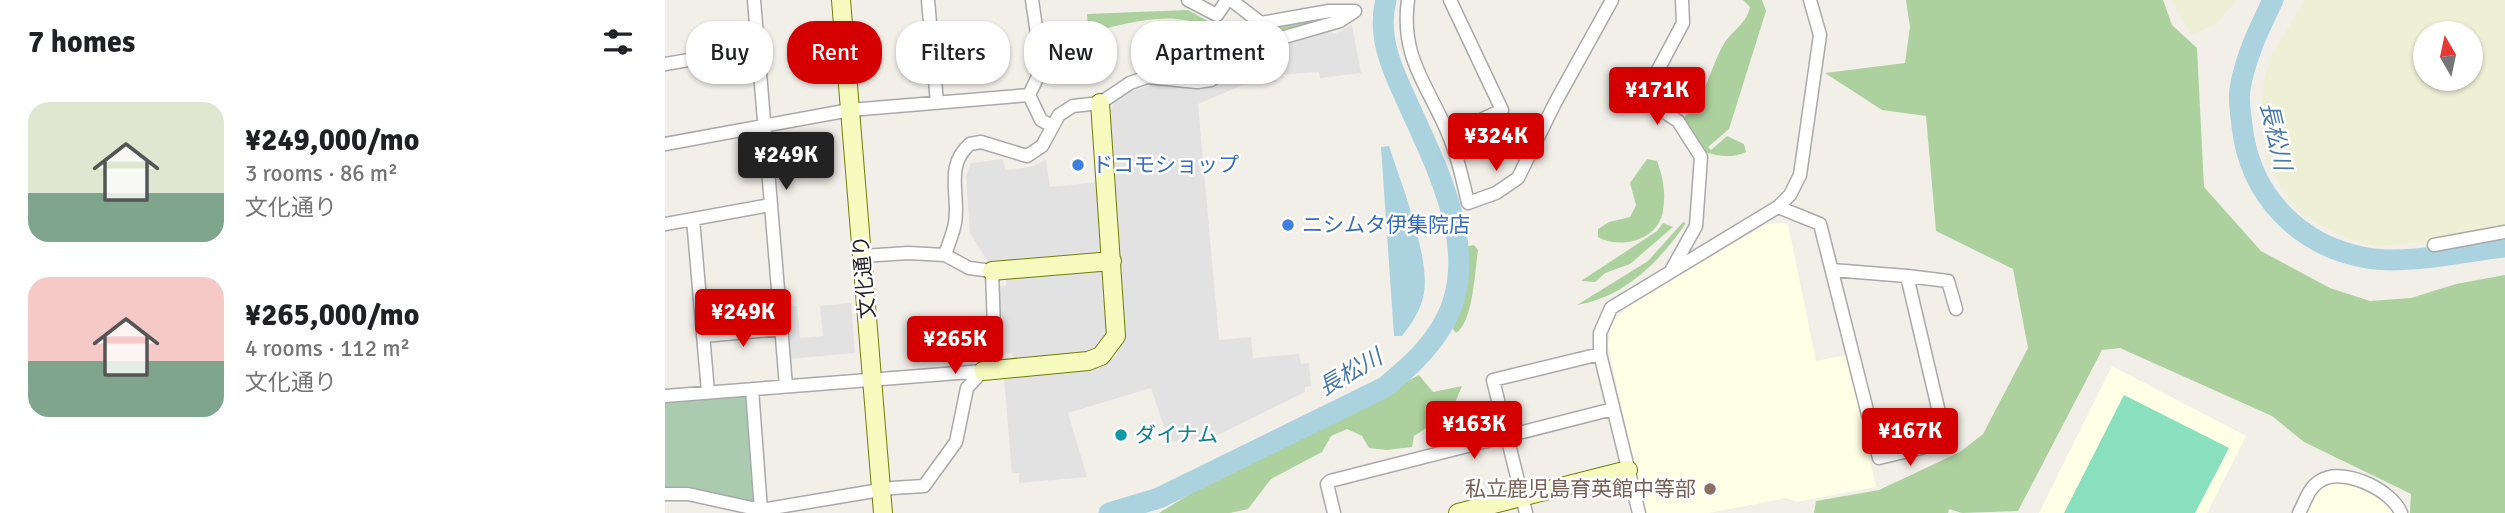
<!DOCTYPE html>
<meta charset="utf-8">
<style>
body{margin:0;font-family:Signika,"Noto Sans JP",sans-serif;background:#f6f6f6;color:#202124;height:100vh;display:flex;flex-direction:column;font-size:26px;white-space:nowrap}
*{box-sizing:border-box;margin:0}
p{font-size:23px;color:#757577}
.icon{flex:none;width:38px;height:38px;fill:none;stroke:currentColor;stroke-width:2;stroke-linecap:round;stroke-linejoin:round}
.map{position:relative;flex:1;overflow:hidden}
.side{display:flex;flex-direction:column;background:#fff;width:665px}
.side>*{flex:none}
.banner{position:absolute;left:21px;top:21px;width:665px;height:63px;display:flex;gap:14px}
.needle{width:46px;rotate:351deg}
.controls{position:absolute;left:1748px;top:21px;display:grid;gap:14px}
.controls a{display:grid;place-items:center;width:70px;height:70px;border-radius:50%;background:#fff;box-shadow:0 2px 5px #0004;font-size:35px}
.price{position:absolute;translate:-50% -60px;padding:0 16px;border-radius:7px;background:#d40000;color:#fff;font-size:23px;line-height:46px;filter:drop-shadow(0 2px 4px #0008)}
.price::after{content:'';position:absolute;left:50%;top:42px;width:21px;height:16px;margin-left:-10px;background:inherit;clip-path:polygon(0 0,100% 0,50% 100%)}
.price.active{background:#222;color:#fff}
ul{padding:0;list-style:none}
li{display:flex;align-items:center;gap:21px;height:175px;padding:0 28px}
li span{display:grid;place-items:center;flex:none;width:196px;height:140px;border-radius:21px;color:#555}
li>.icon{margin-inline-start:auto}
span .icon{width:84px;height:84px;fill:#fffc;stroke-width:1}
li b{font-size:30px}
h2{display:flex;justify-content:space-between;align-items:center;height:84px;padding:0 28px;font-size:30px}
.chip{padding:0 24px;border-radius:28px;background:#fff;box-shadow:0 2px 5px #0004;font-size:24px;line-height:63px}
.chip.active{background:#d40000;color:#fff}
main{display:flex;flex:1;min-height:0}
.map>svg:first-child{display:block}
.education{fill:#ffffe5}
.farmland{fill:#eef0d5;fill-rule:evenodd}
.forest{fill:#add19e}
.cemetery{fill:#aacbaf}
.pitch{fill:#88e0be}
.parking{fill:#e2e2e2}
.water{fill:#aad3df}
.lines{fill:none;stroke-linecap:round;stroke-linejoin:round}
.river{stroke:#aad3df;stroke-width:21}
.street-casing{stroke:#a9a9a9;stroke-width:15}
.secondary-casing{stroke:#707d05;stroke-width:20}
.street{stroke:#fff;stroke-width:12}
.secondary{stroke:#f7fabf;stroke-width:18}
.shop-dot{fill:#3f7fe0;stroke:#fff;stroke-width:2.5}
.culture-dot{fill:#0f9aa8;stroke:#fff;stroke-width:2.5}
.education-dot{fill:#8d6e63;stroke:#fff;stroke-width:2.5}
.labels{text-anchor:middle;stroke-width:5;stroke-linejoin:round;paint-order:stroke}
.shop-label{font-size:21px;fill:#366cbe;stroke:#fff;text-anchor:start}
.street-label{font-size:21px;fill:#222;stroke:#fff}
.culture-label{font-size:21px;fill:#0d838f;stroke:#fff;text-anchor:start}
.education-label{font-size:21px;fill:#785e54;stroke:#fff;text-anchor:end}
.water-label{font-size:23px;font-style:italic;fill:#4a7aab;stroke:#fff}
</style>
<main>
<section class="side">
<h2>7 homes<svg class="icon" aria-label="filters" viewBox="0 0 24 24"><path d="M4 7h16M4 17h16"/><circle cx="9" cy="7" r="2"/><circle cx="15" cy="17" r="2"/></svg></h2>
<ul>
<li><span style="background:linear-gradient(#dfe7d0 65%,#7fa58c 0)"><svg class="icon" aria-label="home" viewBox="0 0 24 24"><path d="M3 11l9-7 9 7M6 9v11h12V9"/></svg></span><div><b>¥249,000/mo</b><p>3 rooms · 86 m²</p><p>文化通り</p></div></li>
<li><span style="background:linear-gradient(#f6c9c9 60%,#7fa58c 0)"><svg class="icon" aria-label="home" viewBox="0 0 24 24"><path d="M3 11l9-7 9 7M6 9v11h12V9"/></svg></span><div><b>¥265,000/mo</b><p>4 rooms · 112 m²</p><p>文化通り</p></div></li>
</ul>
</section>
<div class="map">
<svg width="1840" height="513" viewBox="0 0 1840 513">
<rect width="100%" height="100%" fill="#f2efe9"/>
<path class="education" d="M1118 223 1123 225 1151 361 1182 355 1211 487 1131 502 1121 498 1044 513H980L943 345 947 323 963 306 1101 224Z
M1447 366 1581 436 1542 513H1374Z
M1665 482 1684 483 1717 500 1729 513H1639L1654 489Z"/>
<path class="farmland" d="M1506 0H1572L1551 24 1526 35Z
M1640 0H1840V226L1774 241 1710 246 1688 241 1662 228 1642 217 1625 201 1603 165 1596 117 1598 85 1606 55ZM1760 33H1806V79H1760Z"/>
<path class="forest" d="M1078 0H1097L1101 11 1064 129 1043 147 1046 150 1062 136 1079 144 1081 152C1066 159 1054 156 1039 152L1017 119C1042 99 1044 68 1060 42 1070 28 1081 24 1085 7Z
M1241 0H1498L1507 25 1532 48 1539 187 1596 251 1665 288 1705 301 1746 298 1791 284 1840 275V513H1745L1746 494 1639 442 1607 416 1455 348 1437 350 1353 511 1297 513 1284 509 1283 513H1149L1151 501 1214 490 1295 452 1318 434 1363 348 1348 269 1271 231 1261 116 1217 110 1160 73 1240 63 1245 27Z
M523 10 550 25 569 44 580 43 590 31 652 18 653 23 570 56C560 47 549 32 537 26 506 9 455 25 423 33L422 14Z
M982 159 992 161C998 177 1001 193 998 210 995 240 955 250 933 237V229L944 222 965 217 971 205 965 183Z
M1018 222 1021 223C995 261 960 297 912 305L983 261Z
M998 223 1008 227 965 264 940 273 930 282 916 281 992 231Z
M809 245 813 250C810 270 808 323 791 333L788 329 801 265 799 247Z
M754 375 768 392 797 386 786 412 749 436 747 447 722 450 704 448 697 436 682 429 666 436 657 452 606 479 583 509 565 513H494L530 491Z"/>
<path class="cemetery" d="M79 395 82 399 90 499 85 502 0 490V401Z"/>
<path class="pitch" d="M1459 395 1564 448 1530 513H1399Z"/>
<path class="parking" d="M687 25 696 73 655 78 654 72 612 75V82L578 85 533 104 554 340 586 337 588 358 634 354 636 364 644 363 646 386 640 387V392L551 436 504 442 486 388 403 413 422 477 354 483V473H347L339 378 429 369 451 356 461 333 443 109H447L448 103 459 94 488 84 544 86 581 67 599 50 664 30 669 34Z
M338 159 340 170 365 167 381 160 385 187 433 182 440 251 323 262 305 233 301 176 306 163Z
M438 268 446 332 440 343 423 355 348 362 347 353 334 354 332 287 341 286V276Z
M186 303 190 353 124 359 120 307 132 306 135 338 158 336 155 306Z"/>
<path class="water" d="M724 146C736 183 765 256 759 293 756 310 747 323 737 336H729L716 147Z"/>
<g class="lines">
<path class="river" d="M1608 0C1594 29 1580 58 1575 89 1573 101 1576 115 1577 126 1585 196 1634 246 1702 258 1742 265 1800 251 1840 247
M444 513 494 498 720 387C739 371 758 355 772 334 824 261 771 167 740 97 726 67 712 34 721 0"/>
<defs>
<path id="street" d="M89 0 121 386
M263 0 272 103
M523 0 552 15 562 0
M566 0 596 23 664 11H690
M743 0C735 59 764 86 784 136 793 157 798 181 803 203L831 193 853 178 890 103 947 0
M0 64 92 48
M364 95 376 120 387 126
M784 135 837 110 785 0
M0 144 185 110 364 95 377 68 367 0
M1113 207 1155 224 1214 458 1281 442 1242 276 1167 270
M28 219 43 392
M0 224 105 205
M1769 245 1840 232
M198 256 243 253 280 255C283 245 288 234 290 223 295 195 279 166 305 144L316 142 362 156 377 146 394 115 408 106 435 103 465 83 482 77 532 82 546 80 599 43 675 21 690 11
M1007 269 1031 226 1036 157 1013 121 978 98 1018 23 1017 0
M1242 276 1283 281 1291 309
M38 336 116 329
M87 389 96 510
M0 396 318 371
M0 494H23L96 510 227 488 259 486 291 442 302 388 330 358 327 271 304 268 280 255
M669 513 662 484 665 481 948 409
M861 513 828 380 935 354
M974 513 935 354V333L946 308 1113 207 1125 195 1135 175 1155 35 1145 0
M1634 513C1640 502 1644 487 1655 481 1678 466 1727 490 1736 513"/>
<path id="secondary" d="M176 0 218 513
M327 271 447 261
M318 371 423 361 436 356 451 336 435 103
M793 513 963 470"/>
</defs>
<use href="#street" class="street-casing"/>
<use href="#secondary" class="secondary-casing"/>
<use href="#street" class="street"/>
<use href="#secondary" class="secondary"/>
</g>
<g class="shop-dot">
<circle cx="413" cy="165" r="7"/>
<circle cx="623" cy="225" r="7"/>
</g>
<circle class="culture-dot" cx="456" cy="435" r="7"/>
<circle class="education-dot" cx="1045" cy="489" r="7"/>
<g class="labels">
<g class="shop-label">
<text x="427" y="172">ドコモショップ</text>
<text x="637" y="232">ニシムタ伊集院店</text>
</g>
<g class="street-label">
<text transform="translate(199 277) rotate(-95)" y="7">文化通り</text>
</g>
<g class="culture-label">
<text x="470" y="442">ダイナム</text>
</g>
<g class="education-label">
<text x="1031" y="496">私立鹿児島育英館中等部</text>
</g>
<g class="water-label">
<text transform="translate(1611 136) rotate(77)" y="8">長松川</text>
<text transform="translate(685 372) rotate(-30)" y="8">長松川</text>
</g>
</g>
</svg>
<div class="controls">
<a><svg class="needle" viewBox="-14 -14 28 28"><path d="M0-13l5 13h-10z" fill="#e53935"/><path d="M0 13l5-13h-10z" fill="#757577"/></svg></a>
</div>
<b class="price" style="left:992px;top:127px">¥171K</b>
<b class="price" style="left:831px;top:173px">¥324K</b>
<b class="price active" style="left:121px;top:192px">¥249K</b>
<b class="price" style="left:78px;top:349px">¥249K</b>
<b class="price" style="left:290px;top:376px">¥265K</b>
<b class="price" style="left:809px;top:461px">¥163K</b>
<b class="price" style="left:1245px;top:468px">¥167K</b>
<div class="banner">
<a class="chip">Buy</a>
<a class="chip active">Rent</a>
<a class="chip">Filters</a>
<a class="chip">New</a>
<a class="chip">Apartment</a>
</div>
</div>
</main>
